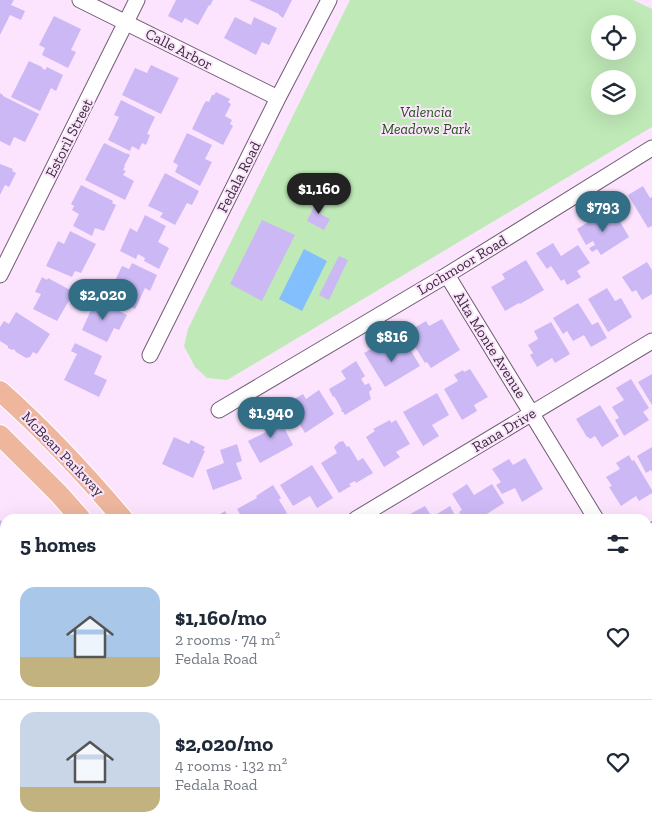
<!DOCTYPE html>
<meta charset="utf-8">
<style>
body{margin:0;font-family:"Zilla Slab",serif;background:#f6f6f7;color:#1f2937;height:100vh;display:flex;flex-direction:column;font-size:19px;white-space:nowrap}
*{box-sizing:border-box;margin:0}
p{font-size:16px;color:#747a83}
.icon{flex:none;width:28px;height:28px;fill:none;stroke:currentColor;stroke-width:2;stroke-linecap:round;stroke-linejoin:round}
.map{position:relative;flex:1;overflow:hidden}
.drawer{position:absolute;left:0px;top:514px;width:652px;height:321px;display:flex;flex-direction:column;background:#fff;border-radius:15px 15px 0 0;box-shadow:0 5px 20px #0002}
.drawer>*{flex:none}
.controls{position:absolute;left:591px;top:15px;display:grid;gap:10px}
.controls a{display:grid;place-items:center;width:45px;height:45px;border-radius:50%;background:#fff;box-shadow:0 5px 20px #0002;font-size:25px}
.price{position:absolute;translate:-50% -42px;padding:0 11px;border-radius:18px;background:#326e86;color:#fff;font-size:16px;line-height:32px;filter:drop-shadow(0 1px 2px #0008)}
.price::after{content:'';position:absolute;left:50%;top:30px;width:15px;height:11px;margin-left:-8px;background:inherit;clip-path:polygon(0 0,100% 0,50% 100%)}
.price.current{background:#222;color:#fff}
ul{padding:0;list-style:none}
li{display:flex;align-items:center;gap:15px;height:125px;padding:0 20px}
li+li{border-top:1px solid #e0e1e3}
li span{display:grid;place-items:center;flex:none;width:140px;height:100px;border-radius:15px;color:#555}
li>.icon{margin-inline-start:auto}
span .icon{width:60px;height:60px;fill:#fffc;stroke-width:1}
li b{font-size:21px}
h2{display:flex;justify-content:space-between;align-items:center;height:60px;padding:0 20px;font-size:21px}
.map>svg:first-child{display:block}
.green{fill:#bfe9b7;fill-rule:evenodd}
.water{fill:#83bffd}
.building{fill:#ccb8f5}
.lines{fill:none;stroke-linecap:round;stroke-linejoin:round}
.minor-casing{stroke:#715c73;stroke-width:17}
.major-casing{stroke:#fff;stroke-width:22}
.minor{stroke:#fff;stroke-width:15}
.major{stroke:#edb69d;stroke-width:20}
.labels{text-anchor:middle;stroke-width:4;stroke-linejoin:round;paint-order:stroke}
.street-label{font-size:15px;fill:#382f39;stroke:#fde4fe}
.park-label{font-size:15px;font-style:italic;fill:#1f5515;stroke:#fde4fe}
</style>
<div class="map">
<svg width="652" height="834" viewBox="0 0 652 834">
<rect width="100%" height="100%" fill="#fde4fe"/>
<path class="green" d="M350 0H633L652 9V127L227 380 207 378 195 367 184 346 188 329ZM600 24H628V51H600ZM600 79H628V106H600Z"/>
<path class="water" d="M304 249 327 261 302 311 279 299Z"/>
<path class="building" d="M0 0H14L11 5 25 11 21 20 10 15 0 35Z
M176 0H213L210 6 209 5 198 25 185 18 182 23 168 16Z
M249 0H292L283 18 279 15V14Z
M54 16 81 29 71 50 76 52 68 68 42 55 45 48 39 45Z
M235 17 251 25 254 17 277 28 269 45 262 42 256 55 224 38Z
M29 61 42 67V68L45 70 47 67 63 75 56 91 51 88 40 111 11 97Z
M151 65 179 78 161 114 122 95 135 68 147 73Z
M216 92 230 99 228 102 231 104 225 116 232 120 230 124 233 126 223 145 192 129 204 104 206 101 209 102 212 95H214Z
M0 93 3 95V96L39 114 25 142 14 137 10 146 0 141Z
M121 100 155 117 147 134 150 135 146 145 142 143 139 150 132 146 130 151 108 140 119 117 114 115Z
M187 133 212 145 205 159 212 162 200 186 175 172 178 165 173 162Z
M104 143 127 154V153L130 155 124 166H125L123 170 126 171 123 175 134 181 125 200 85 180Z
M0 164 13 169 12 171 16 173 9 187 5 185 0 195Z
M165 173 199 191 192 205 187 203 175 225 160 217 163 213 148 206Z
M81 185 113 201 112 203 116 205 104 231 95 228 92 236 73 226 79 214 72 210 74 206 71 204Z
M643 186 650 198 652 197V226L648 228 628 195Z
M319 196 327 200 320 214 330 219 324 230 307 221Z
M615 213 629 237 601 255 597 249 592 252 589 248 595 245 593 241 586 245 577 229 598 216 601 221Z
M145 215 166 226 158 242 169 248 159 269 144 261 145 258 138 254 136 259 120 251 130 228 137 232Z
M262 220 295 235 262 301 230 284Z
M70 231 96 244 81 273 75 271 72 277 46 266 58 241 64 244Z
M553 243 561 256 578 245 590 263 577 271 581 277 567 285 564 279 561 281 551 266 547 269 536 253Z
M339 256 348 260 329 300 319 295Z
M526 260 544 290 520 304 519 303 505 311 491 287 505 279 502 274Z
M647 262 652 270V294L642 300 636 290 632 292 622 277Z
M132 263 157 275 150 291 145 288 135 309 108 295 122 266 129 269Z
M42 277 47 280 48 278 74 292 57 321 33 309 41 294 35 292Z
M607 288 615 301 621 298 632 317 608 332 588 299Z
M96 299 127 315 119 330 114 328 107 342 82 330Z
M578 303 592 325 598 322 607 338 591 347 584 335 573 341 567 331 563 334 553 318Z
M16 312 50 334 37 354 33 352 30 357 26 358 16 352 14 349 12 350 8 348V346L0 341V327L4 321 9 324Z
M442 319 460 350 431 368 427 362 425 363 414 345 417 343 409 331 426 321 429 326Z
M551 322 570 354 555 363 552 358 537 367 530 355 533 353 528 345 538 339 534 331Z
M75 343 102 356 94 374 107 380 99 397 64 380 77 354 71 351Z
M382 343 389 354 407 344 420 366 385 387 364 353Z
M356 361 365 376 361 379 365 385 369 383 372 389 369 392 371 399 345 415 343 412H342L341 410H342L334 396 333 397 329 389 346 379 341 371Z
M470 369 488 397 474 405 477 411 462 420 444 389 458 381 454 375 463 370 464 372Z
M652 374V405L638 382Z
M631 379 649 408 643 412 649 420 624 436 615 420 619 418 612 407 624 400 616 388Z
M319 390 334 414 305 433 287 403 303 394 306 399Z
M437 393 449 415 432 425 439 436 423 446 403 412Z
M600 405 619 436 602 447 595 436 590 439 588 437H587L576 419Z
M277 411 279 415 278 416 293 445 260 463 248 441 266 432 260 420Z
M390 420 391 423 396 420 410 444 396 452 400 457 384 467 366 437 375 431 373 429Z
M174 437 189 444 191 440 205 447 203 450 205 451 193 478 162 464Z
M343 441 347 447 349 446 358 461 363 458 373 473 356 483 355 481 349 484 351 486 339 493 321 463 337 453 334 447 339 442Z
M237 444 242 461 236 463 242 479 213 490 206 470 224 463 220 450Z
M652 447V472L651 470 646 473 637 456Z
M629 455 632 461 634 460 652 490V493L639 501 636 496 621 506 609 487 612 486 606 477 620 469 616 463Z
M525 458 543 489 522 502 515 488 502 494 496 485 501 482 492 469 509 459 513 465Z
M312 465 333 498 317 508 310 496 293 506 280 485Z
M467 484 474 495 492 484 504 503 479 519H463L459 512 462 510 452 494Z
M273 485 281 498 279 500 287 513 277 519H269V518L267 519H243L237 509 257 498 256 496Z
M425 506 432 517 450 506 457 519H413L410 514Z
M225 511 230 519H212Z
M0 520 5 523V557L2 561 0 560Z
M650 666 652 668V679H651L652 683 648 685V667Z
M0 738 5 746V766L0 769Z
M652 744V797L648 799V747Z
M2 807 5 813V830H9L0 834V808Z
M648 828 651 834H637L644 830H648Z
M183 830H198L192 834H186Z
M207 830H236L238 834H201Z
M374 830H394L396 833 394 834H377Z
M510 830H517L519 834H503Z
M521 830H554L556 833 524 834Z
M567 830H597L590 834H570Z"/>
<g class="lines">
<defs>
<path id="minor" d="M80 0 278 98
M0 275 137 0
M447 275 596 519
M150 355 278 98 329 0
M219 410 447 275 652 148
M356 519 652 341
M648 533 652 530
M648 605 652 612
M0 613 5 619
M0 677 5 673
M648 721 652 718
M142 830 144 834
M71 834 77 830
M460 834 466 830"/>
<path id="major" d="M0 391C44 430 85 474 123 519
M0 435 59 494 81 519
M298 830 301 834
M335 830 337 834"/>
</defs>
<use href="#minor" class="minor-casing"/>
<use href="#major" class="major-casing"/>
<use href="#minor" class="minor"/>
<use href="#major" class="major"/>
</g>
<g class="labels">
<g class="street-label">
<text transform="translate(179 49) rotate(27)" y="5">Calle Arbor</text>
<text transform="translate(69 138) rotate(-63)" y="5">Estoril Street</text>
<text transform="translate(239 177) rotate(-63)" y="5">Fedala Road</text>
<text transform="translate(462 265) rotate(-31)" y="5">Lochmoor Road</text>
<text transform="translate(490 345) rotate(58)" y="5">Alta Monte Avenue</text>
<text transform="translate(504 430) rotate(-31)" y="5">Rana Drive</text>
<text transform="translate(63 454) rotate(46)" y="5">McBean Parkway</text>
</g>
<g class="park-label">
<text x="426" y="117">Valencia<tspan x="426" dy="17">Meadows Park</tspan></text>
</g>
</g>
</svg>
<div class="controls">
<a><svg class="icon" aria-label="locate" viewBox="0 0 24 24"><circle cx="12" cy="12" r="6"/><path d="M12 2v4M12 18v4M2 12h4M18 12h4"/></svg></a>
<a><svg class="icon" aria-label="layers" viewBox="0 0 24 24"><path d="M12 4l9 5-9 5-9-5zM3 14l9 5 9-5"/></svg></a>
</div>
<b class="price current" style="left:319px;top:215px">$1,160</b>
<b class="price" style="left:603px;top:233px">$793</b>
<b class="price" style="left:103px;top:321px">$2,020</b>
<b class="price" style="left:392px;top:363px">$816</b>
<b class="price" style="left:271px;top:439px">$1,940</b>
<section class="drawer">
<h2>5 homes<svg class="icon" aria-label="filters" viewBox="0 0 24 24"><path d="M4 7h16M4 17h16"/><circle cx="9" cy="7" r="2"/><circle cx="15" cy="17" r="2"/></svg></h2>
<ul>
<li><span style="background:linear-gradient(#a9c7e8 70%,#c2b280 0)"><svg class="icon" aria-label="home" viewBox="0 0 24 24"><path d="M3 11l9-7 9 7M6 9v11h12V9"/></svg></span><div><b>$1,160/mo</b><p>2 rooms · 74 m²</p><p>Fedala Road</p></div><svg class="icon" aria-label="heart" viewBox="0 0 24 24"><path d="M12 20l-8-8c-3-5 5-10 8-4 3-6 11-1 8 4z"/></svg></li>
<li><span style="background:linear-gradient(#c9d6e8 75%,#c2b280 0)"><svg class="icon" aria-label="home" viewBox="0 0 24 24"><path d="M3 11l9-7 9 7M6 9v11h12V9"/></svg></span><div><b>$2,020/mo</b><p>4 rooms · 132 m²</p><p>Fedala Road</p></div><svg class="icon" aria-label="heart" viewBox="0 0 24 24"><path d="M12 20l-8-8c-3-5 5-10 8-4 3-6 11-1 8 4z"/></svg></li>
</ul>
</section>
</div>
